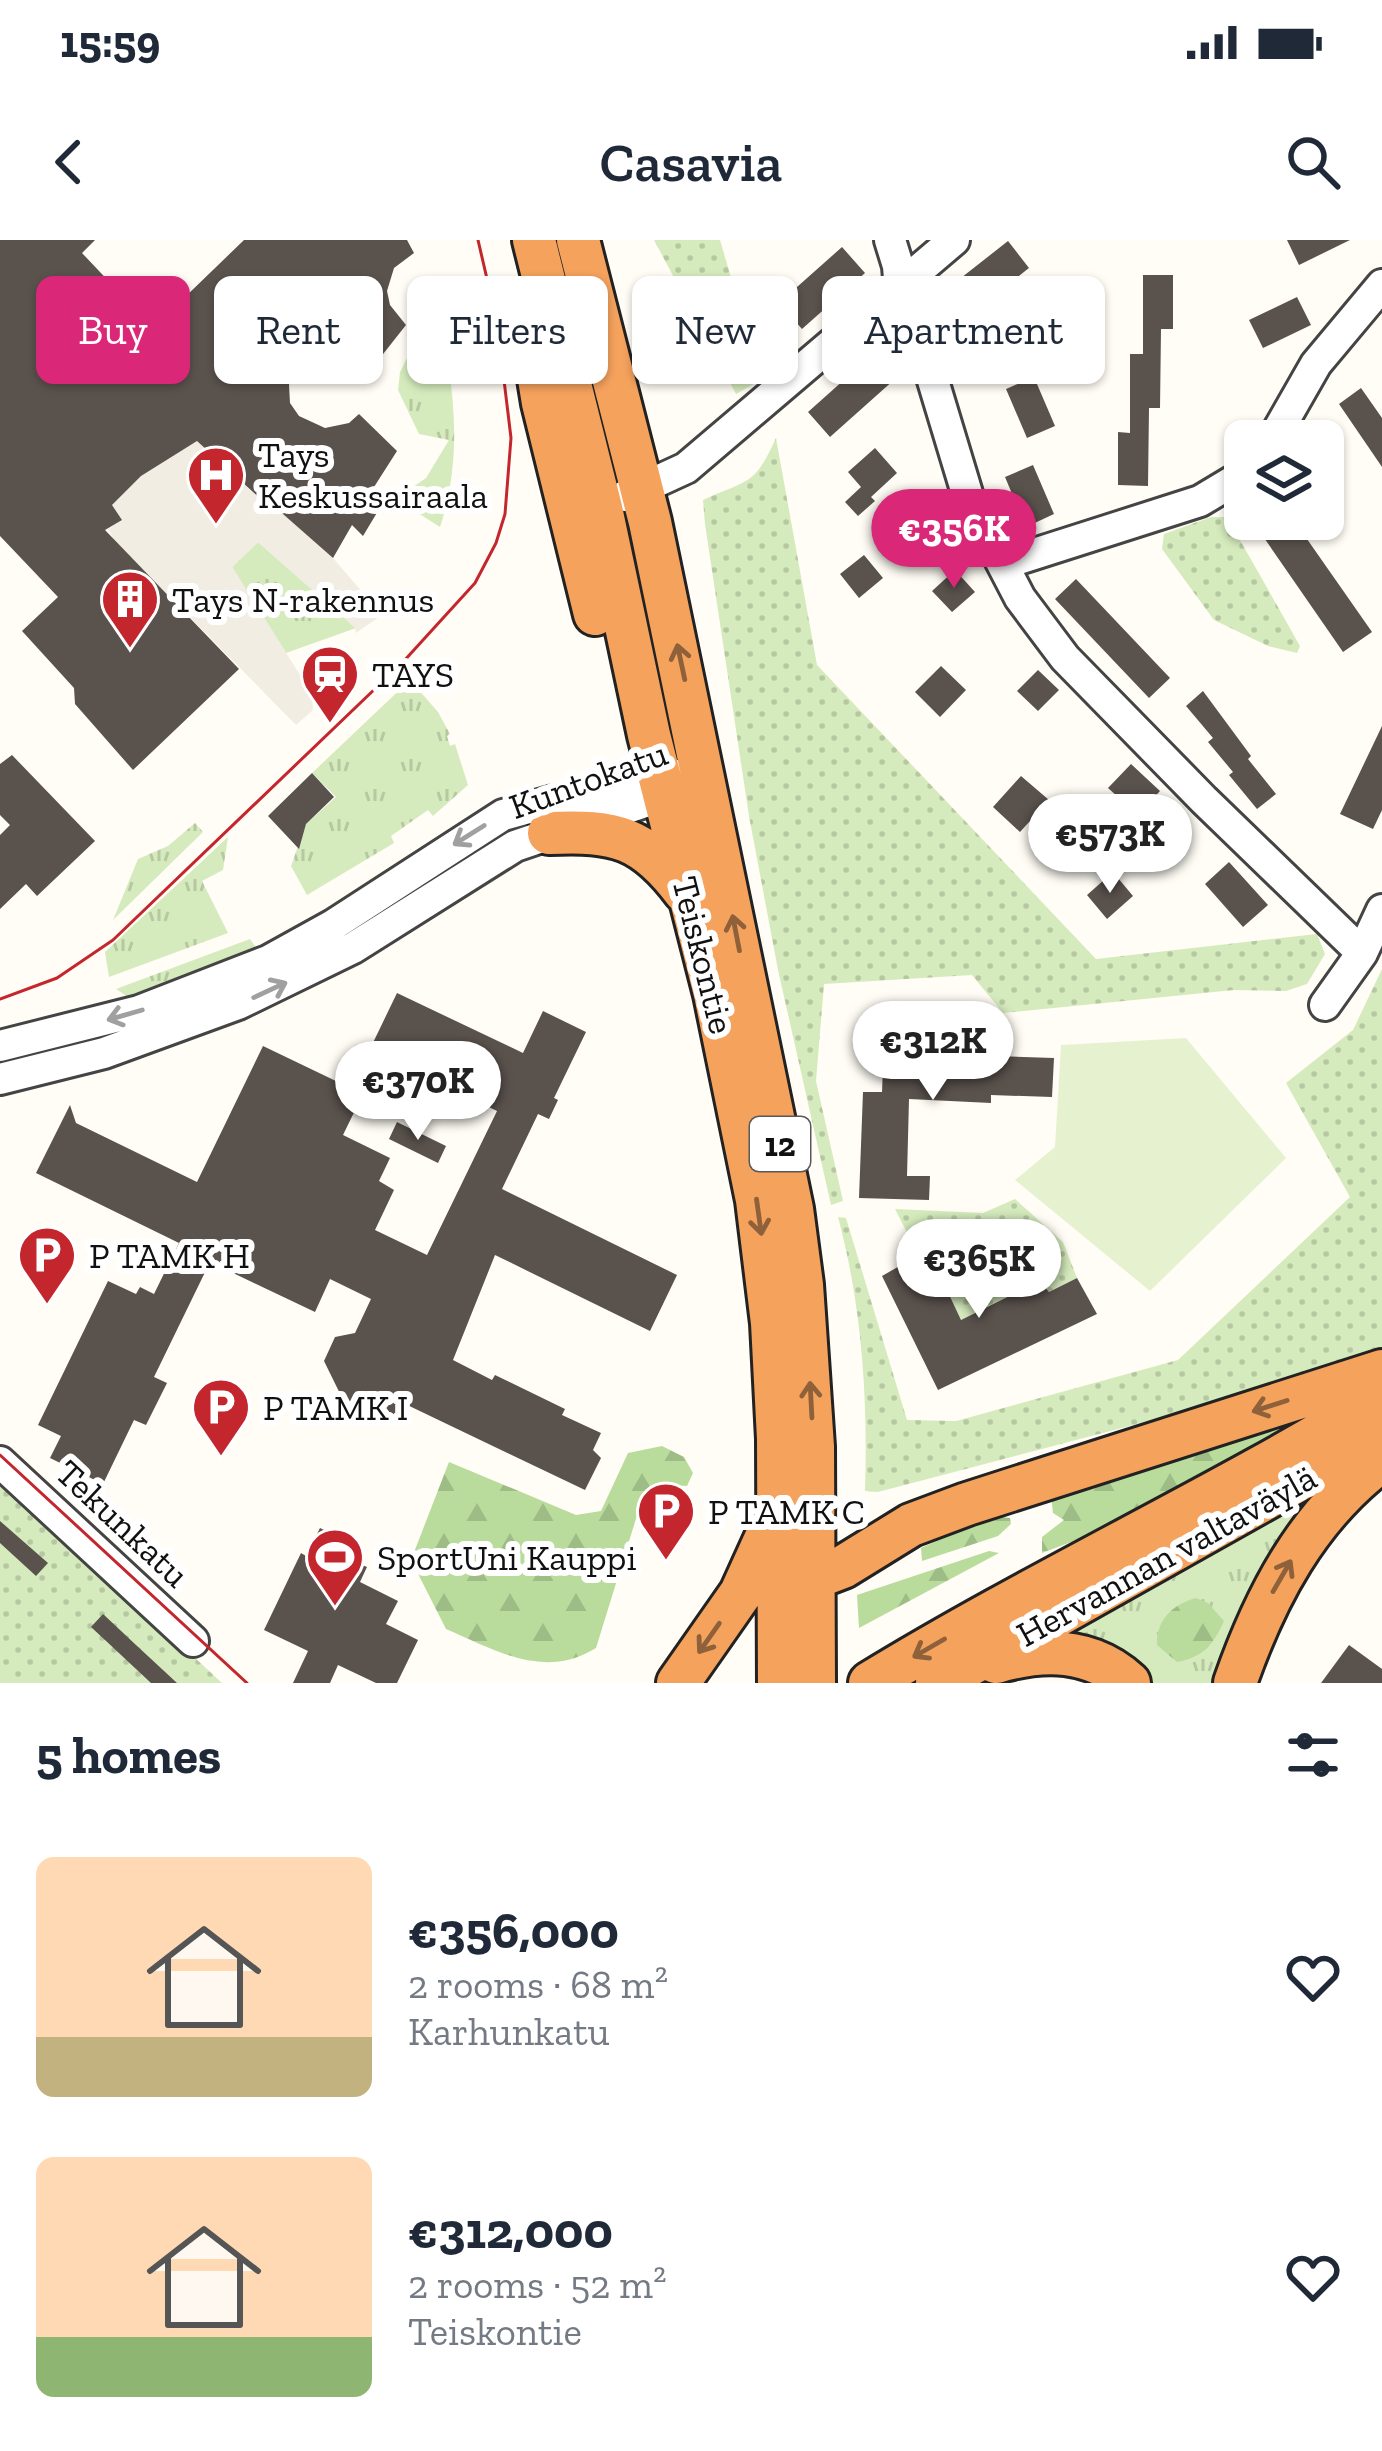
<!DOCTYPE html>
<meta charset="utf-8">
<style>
body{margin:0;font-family:"Zilla Slab",serif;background:#f6f6f7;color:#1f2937;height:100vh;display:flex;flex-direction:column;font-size:45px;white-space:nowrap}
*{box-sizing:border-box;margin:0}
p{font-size:39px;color:#747a83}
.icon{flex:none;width:66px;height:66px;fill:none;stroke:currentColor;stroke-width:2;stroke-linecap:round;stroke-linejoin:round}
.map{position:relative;height:1443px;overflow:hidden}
.side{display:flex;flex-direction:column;background:#fff;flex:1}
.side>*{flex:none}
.banner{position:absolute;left:36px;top:36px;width:1311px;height:108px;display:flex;gap:24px}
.tools{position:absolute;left:1224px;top:180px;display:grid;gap:24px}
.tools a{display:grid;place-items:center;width:120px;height:120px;border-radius:18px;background:#fff;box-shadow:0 3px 9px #0004;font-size:60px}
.price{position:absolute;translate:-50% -102px;padding:0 27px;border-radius:42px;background:#fff;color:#222;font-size:39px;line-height:78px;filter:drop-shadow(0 3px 6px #0008)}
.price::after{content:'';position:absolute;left:50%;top:72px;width:36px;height:27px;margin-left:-18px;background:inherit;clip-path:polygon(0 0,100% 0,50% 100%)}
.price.current{background:#db2777;color:#fff}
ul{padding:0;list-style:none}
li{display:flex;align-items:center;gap:36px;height:300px;padding:0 36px}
li span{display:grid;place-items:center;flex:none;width:336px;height:240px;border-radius:18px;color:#555}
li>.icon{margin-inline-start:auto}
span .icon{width:144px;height:144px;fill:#fffc;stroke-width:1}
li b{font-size:51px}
h2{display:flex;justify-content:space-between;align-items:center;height:144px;padding:0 36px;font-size:51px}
.chip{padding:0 42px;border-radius:18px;background:#fff;box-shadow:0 3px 9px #0004;font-size:42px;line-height:108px}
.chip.current{background:#db2777;color:#fff}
.status{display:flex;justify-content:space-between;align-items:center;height:84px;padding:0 60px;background:#fff;direction:ltr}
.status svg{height:33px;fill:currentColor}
header{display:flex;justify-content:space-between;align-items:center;height:156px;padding:0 36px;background:#fff;font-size:54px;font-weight:600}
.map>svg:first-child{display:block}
.grass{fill:url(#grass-tufts)}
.forest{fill:url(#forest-firs)}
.park{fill:url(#park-dots)}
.pitch{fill:#e6f2cf}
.plaza{fill:#f1ede2}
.building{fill:#5a524d}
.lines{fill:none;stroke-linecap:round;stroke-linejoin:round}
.minor-casing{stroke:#444;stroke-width:36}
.highway-casing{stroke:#222;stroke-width:48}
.minor{stroke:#fff;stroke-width:30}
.highway{stroke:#f5a25d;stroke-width:42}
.tram{stroke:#c4262e;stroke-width:3}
.oneway{stroke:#8e613b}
.oneway2{stroke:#a0a0a0}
.labels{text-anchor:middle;stroke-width:12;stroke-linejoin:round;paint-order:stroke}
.shield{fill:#fff;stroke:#585858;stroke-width:3}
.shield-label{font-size:33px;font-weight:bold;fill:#111}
.poi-label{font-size:36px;fill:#111;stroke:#fff;text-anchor:start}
.street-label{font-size:36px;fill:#111;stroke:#fff}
</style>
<div class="status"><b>15:59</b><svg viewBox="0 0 49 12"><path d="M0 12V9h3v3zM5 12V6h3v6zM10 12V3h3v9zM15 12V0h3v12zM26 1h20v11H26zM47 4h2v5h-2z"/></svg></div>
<header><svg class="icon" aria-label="back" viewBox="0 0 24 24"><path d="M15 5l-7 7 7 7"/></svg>Casavia<svg class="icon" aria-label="search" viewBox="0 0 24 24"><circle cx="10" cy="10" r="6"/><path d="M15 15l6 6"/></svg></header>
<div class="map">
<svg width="1382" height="1443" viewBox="0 0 1382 1443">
<defs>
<pattern id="grass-tufts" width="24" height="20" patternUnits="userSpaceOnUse" patternTransform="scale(3)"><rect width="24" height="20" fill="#d5ebbd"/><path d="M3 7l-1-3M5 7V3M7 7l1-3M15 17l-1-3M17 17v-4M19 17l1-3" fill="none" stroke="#b6c8a1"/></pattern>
<pattern id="forest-firs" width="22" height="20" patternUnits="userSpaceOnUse" patternTransform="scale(3)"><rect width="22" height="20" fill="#b9dc9c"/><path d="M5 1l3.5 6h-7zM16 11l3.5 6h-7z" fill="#9ebc85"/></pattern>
<pattern id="park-dots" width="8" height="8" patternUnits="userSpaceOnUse" patternTransform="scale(3)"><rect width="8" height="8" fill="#d5ebbd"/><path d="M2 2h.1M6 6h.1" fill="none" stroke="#b6c8a1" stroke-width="1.8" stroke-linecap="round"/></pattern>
</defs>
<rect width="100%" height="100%" fill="#fffdf5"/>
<path class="grass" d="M434 45C450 128 467 204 440 287L396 259 426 238 449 200 419 194 398 150 400 132 421 90 429 46Z
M258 302 356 388 286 413 232 327Z
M410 440 438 472 450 494 447 496 450 506 455 504 468 545 433 576 428 570 391 596 394 603 307 655 291 626 306 584 336 557 312 533Z
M195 583 203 592 113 680 138 619 168 606Z
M228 597 223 630 202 641 228 693 109 737 105 712Z
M250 699 259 712 134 761 116 749Z
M1337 1239 1226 1443H1149L1036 1404Z"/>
<path class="forest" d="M1317 1171 1087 1296 1042 1313V1297L1064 1280 1053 1273 1051 1255Z
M662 1206 684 1217 693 1233 687 1246 667 1245 643 1256 596 1408C544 1440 497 1411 446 1389L411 1320 449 1222 576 1275 601 1271 628 1213Z
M993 1276 1010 1278 1011 1284 998 1296 922 1321 921 1308Z
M989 1311 999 1313 859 1388 857 1355Z
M1196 1358 1208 1363 1224 1381C1213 1405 1204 1417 1177 1422L1157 1405C1156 1380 1173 1364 1196 1358Z"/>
<path class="park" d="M654 0H720L761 140 736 154Z
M776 198 817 425 1096 719 1317 694 1325 714 1307 744 1286 751 1234 750 1003 773 972 735 824 744 816 841 843 961 831 965 778 730 749 576 705 284 703 260C748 239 754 247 776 198Z
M1211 277H1225L1232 286 1300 406 1297 413 1268 406 1214 380 1162 309 1164 294Z
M1382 729V1109L1179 1173 878 1252 865 1251C868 1159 862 1066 838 977L846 978 907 1180 956 1181 1178 1120 1350 957 1286 843 1353 790Z
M1015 959 1063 1002 1077 1038 1049 1052 1039 1041 961 1080 938 1032 929 1036 895 969 983 973Z
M0 1236 222 1443H0Z"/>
<path class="pitch" d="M1186 798 1286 918 1150 1051 1015 940 1055 907 1061 805Z"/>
<path class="plaza" d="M197 201 264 263 267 260 333 318 382 375 356 393 355 388 258 302 232 327 312 454 313 470 296 485 115 301 108 289 122 280 112 265 141 236Z"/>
<path class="building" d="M0 0H95L82 13 153 88 244 0H407L414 13 394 28 387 51 390 65 406 85 376 123 366 108 353 101 325 100 268 41 244 64 303 111 293 126 289 145 290 163 299 176 325 188 349 183 359 174 397 211 367 258 381 266 363 296 352 285 333 318 267 260 265 263 197 201 141 236 112 265 122 280 105 290 239 429 133 530 75 464 74 448 22 391 58 357 0 296Z
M1287 0H1350L1299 25Z
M1008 1 1029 28 959 83 938 56Z
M842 7 865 33 802 89 779 63Z
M1143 35H1173V89H1161L1160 168H1149L1148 246 1118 245V192L1130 193V114H1143Z
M1297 57 1311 85 1263 108 1249 80Z
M873 114 895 139 830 197 808 172Z
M1034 137 1055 186 1027 198 1006 149Z
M1361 148 1382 178V227L1339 164Z
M875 208 897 233 871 257 875 261 858 276 845 262 861 247 848 232Z
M1033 225 1054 274 1026 287 1005 237Z
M1251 279H1293L1372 392 1343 412Z
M864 315 883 338 859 358 840 334Z
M955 330 975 352 952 372 932 351Z
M1076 339 1170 438 1149 458 1055 359Z
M941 426 966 450 940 477 915 452Z
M1038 430 1059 450 1038 471 1017 451Z
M1203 451 1251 516 1248 519 1276 554 1257 569 1229 535 1233 532 1208 502 1213 498 1186 466Z
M1382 486V570L1373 589 1340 574Z
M12 515 95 601 37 656 26 644 0 669V595L10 585 0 575V524Z
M1131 524 1160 551 1138 575 1108 548Z
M312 533 334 557 306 584 299 609 268 576Z
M1021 536 1049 560 1020 592 993 567Z
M1229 622 1268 665 1243 687 1205 644Z
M1113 632 1133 656 1107 679 1087 655Z
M397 753 523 813 543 771 586 792 554 858 558 860 549 879 538 874 502 949 677 1035 650 1091 495 1015 453 1120 492 1140 495 1135 565 1169 562 1175 601 1193 593 1210 601 1218 585 1250 401 1162 395 1175 375 1165 351 1176 324 1121 335 1097 355 1093 371 1059 330 1039 315 1072 210 1022 154 1137 167 1143 146 1185 134 1180 103 1244 50 1218 61 1196 38 1185 108 1041 136 1054 140 1047 154 1054 179 1003 36 933 70 865 76 883 197 942 263 806 363 854 343 895 390 918 379 941 394 950 375 990 427 1015 497 871 370 809Z
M884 802 993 806V816L1054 818 1052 857 991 855V863L909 859 907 936H930L929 960 859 958 863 852H882Z
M397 882 446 906 438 923 389 899Z
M917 1016 929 1036 938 1031 961 1080 1040 1041 1049 1052 1077 1038 1097 1074 938 1150 882 1036Z
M0 1281 48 1323 36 1336 0 1303Z
M320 1288 360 1308 353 1321 367 1327 360 1342 398 1361 386 1384 418 1400 397 1443H376L338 1425 330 1443H293L308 1411 264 1390 301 1313 306 1316Z
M103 1374 136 1405 177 1443H151L105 1400 91 1387Z
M1349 1405 1382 1429V1443H1321Z"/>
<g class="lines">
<defs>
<path id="minor" d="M890 0 898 26 901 64 928 124 969 260 1020 358 1065 418 1204 560 1362 713
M1272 201 1316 124 1382 45
M625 256 686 228 954 0
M1003 324 1200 261 1245 234
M1325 765 1362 713 1382 670
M0 806 139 771 268 721 333 685 503 575 626 541 677 535
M0 839 104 813 238 764 353 708 515 606 680 550
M0 1222 193 1401"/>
<path id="highway" d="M534 0 601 268 649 495 715 754 757 960 772 1083 778 1199 779 1443
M578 0 650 282 792 969 802 1045 813 1207 814 1443
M533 102 543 163 595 374
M549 593C615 590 644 597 685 652
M788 1348 843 1327 911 1285 967 1264 1382 1131
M996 1422C1044 1408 1091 1408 1129 1443
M678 1443 741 1353 770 1289
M870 1443C1037 1341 1215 1259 1382 1157
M937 1443 1382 1193
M1235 1443C1265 1357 1307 1276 1382 1220"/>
</defs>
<use href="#minor" class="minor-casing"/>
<use href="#highway" class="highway-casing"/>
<use href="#minor" class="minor"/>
<use href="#highway" class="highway"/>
<path class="tram" d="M0 759 57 738 113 700 403 422 475 343 496 303 505 274 511 198 497 82 478 0
M0 1215 247 1443"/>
</g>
<defs><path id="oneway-shaft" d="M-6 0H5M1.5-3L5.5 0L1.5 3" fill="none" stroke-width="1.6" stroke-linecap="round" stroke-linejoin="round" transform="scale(3)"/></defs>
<g class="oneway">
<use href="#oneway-shaft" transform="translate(681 422) rotate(-102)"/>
<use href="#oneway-shaft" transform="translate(736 693) rotate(-101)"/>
<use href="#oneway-shaft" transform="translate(759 977) rotate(82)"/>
<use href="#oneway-shaft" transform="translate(811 1160) rotate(-93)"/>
<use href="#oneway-shaft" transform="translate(1270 1166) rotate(162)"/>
<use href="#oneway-shaft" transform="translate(1282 1336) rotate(-60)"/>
<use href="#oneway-shaft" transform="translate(709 1398) rotate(125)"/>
<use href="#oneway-shaft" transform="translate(929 1408) rotate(150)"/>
</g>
<g class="oneway2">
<use href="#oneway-shaft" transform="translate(469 595) rotate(148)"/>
<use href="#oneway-shaft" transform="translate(270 750) rotate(-25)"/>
<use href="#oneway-shaft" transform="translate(125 775) rotate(164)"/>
</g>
<defs>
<symbol id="hospital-pin" viewBox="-11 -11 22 30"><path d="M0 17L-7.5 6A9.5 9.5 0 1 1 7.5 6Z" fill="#c4262e" stroke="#fff"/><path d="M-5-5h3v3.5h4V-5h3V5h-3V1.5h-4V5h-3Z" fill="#fff"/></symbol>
<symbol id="building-pin" viewBox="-11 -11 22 30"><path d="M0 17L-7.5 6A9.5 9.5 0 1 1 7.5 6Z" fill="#c4262e" stroke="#fff"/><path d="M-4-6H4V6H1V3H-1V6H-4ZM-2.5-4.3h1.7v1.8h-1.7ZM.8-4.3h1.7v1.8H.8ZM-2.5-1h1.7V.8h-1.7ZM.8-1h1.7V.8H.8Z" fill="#fff"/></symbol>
<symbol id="station-pin" viewBox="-11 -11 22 30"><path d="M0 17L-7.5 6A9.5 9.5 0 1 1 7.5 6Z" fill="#c4262e" stroke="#fff"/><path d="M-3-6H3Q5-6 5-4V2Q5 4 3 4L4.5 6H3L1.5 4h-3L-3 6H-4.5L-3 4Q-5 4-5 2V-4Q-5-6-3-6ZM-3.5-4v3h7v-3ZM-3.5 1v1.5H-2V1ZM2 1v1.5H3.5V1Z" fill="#fff"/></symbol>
<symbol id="parking-pin" viewBox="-11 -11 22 30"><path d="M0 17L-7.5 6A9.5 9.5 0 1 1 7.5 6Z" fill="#c4262e" stroke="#fff"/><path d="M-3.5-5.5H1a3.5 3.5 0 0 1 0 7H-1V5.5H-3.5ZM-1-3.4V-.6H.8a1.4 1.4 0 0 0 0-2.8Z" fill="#fff"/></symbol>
<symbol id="stadium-pin" viewBox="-11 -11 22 30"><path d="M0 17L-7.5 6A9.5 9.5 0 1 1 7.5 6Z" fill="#c4262e" stroke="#fff"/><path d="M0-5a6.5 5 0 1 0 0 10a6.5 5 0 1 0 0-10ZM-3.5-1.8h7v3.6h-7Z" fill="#fff"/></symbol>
</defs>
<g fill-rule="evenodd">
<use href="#hospital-pin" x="183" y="202" width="66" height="90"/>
<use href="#building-pin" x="97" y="326" width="66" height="90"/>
<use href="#station-pin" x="297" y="401" width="66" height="90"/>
<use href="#parking-pin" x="14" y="982" width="66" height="90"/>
<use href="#parking-pin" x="188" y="1134" width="66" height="90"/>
<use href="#parking-pin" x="633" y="1238" width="66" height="90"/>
<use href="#stadium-pin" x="302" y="1284" width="66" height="90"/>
</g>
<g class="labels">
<rect class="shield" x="750" y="877" width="60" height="54" rx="9"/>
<g class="shield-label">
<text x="780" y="916">12</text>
</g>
<g class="poi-label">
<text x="258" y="227">Tays<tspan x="258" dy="41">Keskussairaala</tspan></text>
<text x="172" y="372">Tays N-rakennus</text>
<text x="372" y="447">TAYS</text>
<text x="89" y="1028">P TAMK H</text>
<text x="263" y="1180">P TAMK I</text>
<text x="708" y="1284">P TAMK C</text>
<text x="377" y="1330">SportUni Kauppi</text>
</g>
<g class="street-label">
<text transform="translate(588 539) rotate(-20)" y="13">Kuntokatu</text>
<text transform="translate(704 715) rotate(76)" y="13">Teiskontie</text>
<text transform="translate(123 1283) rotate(43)" y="13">Tekunkatu</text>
<text transform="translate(1166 1315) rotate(-29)" y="13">Hervannan valtaväylä</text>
</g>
</g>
</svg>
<div class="tools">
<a><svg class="icon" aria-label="layers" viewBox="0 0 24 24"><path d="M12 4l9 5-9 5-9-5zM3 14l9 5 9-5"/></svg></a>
</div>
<b class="price current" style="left:954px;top:351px">€356K</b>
<b class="price" style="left:1110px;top:656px">€573K</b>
<b class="price" style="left:933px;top:863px">€312K</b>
<b class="price" style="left:418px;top:903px">€370K</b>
<b class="price" style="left:979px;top:1081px">€365K</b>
<div class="banner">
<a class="chip current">Buy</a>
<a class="chip">Rent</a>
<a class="chip">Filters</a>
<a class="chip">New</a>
<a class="chip">Apartment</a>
</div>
</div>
<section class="side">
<h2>5 homes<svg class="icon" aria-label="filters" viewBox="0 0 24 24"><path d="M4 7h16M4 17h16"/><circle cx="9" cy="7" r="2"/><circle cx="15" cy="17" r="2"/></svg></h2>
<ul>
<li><span style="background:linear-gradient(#ffd9b3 75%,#c2b280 0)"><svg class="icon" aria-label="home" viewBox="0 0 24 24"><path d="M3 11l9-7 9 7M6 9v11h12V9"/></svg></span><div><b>€356,000</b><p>2 rooms · 68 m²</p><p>Karhunkatu</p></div><svg class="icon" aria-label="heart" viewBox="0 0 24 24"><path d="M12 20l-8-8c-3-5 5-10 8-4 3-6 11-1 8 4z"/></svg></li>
<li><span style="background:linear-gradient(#ffd9b3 75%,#8fb573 0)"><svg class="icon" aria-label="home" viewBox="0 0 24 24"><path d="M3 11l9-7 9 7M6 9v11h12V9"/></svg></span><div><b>€312,000</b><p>2 rooms · 52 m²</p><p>Teiskontie</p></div><svg class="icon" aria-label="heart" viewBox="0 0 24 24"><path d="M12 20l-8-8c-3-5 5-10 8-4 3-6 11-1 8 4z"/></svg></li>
</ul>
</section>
